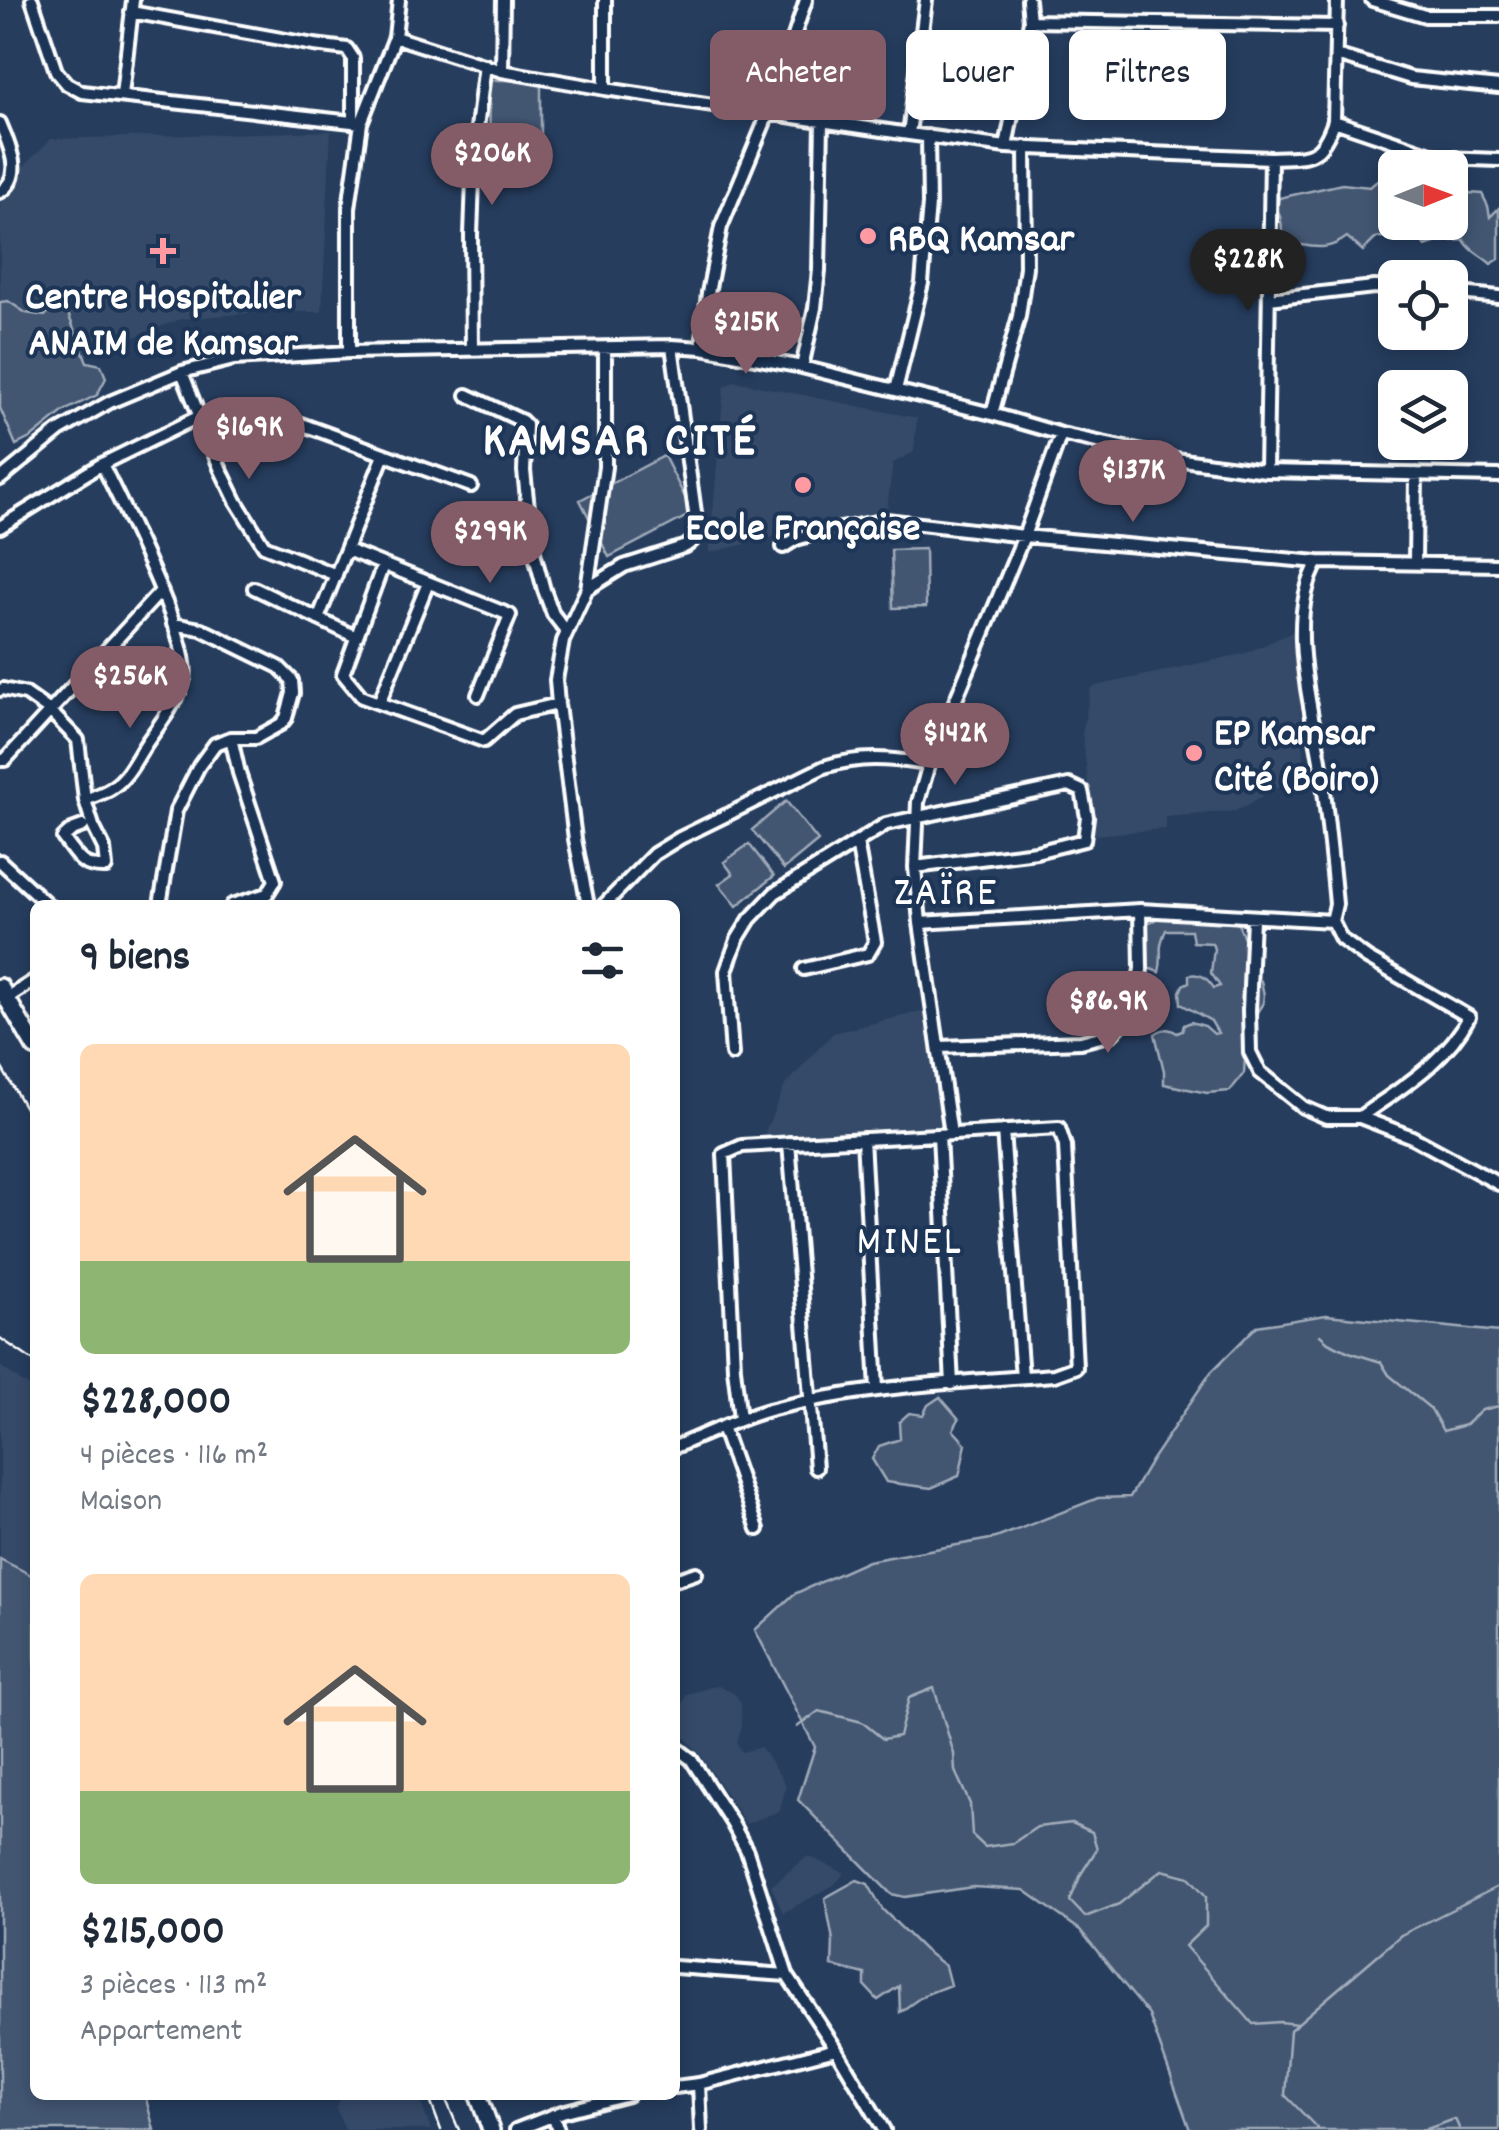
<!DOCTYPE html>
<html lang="fr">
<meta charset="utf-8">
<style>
body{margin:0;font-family:Dekko,sans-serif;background:#f6f6f7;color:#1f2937;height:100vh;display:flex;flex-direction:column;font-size:38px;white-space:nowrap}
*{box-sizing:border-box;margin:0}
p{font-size:32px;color:#747a83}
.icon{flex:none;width:55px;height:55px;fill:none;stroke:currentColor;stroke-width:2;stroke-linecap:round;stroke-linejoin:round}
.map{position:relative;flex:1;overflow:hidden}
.details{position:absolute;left:30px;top:900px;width:650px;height:1200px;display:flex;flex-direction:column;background:#fff;border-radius:15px;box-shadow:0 5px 15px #0003}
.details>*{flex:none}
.hud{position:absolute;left:710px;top:30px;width:638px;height:90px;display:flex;gap:20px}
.needle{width:65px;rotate:89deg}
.tools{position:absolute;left:1378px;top:150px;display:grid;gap:20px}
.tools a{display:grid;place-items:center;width:90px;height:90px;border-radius:15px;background:#fff;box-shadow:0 5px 15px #0003;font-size:50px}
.price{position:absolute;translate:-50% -85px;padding:0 22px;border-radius:35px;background:#845c67;color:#fff;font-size:32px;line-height:65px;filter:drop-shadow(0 2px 5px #0008)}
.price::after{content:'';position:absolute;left:50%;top:60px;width:30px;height:22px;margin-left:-15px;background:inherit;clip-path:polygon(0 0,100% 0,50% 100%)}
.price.active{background:#222;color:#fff}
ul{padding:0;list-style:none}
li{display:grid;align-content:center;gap:20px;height:530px;padding:0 50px}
li span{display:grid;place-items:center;height:310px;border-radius:15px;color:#555}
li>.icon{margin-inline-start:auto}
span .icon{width:180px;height:180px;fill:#fffc;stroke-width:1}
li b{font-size:42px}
h2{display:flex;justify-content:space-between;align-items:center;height:120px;padding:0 50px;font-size:42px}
.pill{padding:0 35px;border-radius:15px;background:#fff;box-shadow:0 5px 15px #0003;font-size:35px;line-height:90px}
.pill.active{background:#845c67;color:#fff}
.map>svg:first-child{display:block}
.built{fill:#344a68}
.green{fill:#425672;stroke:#a0aab8;stroke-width:2.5}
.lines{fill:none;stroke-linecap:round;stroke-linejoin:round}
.stream{stroke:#a4aebb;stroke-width:2.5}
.minor-casing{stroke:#fff;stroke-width:18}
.primary-casing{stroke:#fff;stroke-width:22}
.minor{stroke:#1d3557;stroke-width:10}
.primary{stroke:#1d3557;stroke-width:15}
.rail{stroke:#fff;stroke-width:2.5}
.poi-dot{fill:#ff9aa2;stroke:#1d3557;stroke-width:4}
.labels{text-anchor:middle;stroke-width:8;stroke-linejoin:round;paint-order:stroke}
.poi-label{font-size:40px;font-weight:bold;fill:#fff;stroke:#1d3557;text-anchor:start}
.neighbourhood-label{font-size:42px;letter-spacing:2.5px;fill:#fff;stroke:#1d3557}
.district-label{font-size:50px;font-weight:bold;letter-spacing:2.5px;fill:#fff;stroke:#1d3557}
</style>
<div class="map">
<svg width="1499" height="2130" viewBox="0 0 1499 2130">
<rect width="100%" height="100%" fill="#263d5e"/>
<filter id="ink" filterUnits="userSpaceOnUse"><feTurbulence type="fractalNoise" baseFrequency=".01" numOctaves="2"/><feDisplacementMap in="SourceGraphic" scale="20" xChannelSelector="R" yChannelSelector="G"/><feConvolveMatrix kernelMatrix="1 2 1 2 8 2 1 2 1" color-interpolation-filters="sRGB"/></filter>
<g filter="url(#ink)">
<path class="built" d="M331 131 322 312H264L181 319 70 362 0 319V190L51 139Z
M734 381 917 418 914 452 893 463 887 509 709 553 724 387Z
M1295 631 1305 773 1236 811 1166 817V829L1094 835 1082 733 1091 687 1246 653Z
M931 1009 944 1131 789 1147 765 1132 785 1085 833 1033Z
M0 1366 35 1391V1577L0 1559Z
M718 1685 735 1694 741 1703 742 1726 737 1743 742 1752 761 1747 786 1785 780 1811 746 1824 700 1754 675 1727V1719L687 1694Z
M808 1856 845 1873 834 1885 783 1913 771 1886Z
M342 2095H418L431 2130H345L336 2108Z"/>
<path class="green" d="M489 80H541V148H490Z
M1392 174 1395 176V222H1450V188L1453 186 1470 193 1482 194 1488 206 1490 217 1499 208V259L1491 264C1481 255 1471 252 1464 240L1440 241 1425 246 1419 237 1402 234 1376 238 1363 251 1347 237C1332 248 1320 249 1302 245L1290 262 1278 256C1282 237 1285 224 1276 207L1279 198 1342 184 1370 187 1383 176Z
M8 301 26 313 45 316 56 304 65 306 87 362 101 365 106 378 97 395 64 411 32 437 16 445 0 408V302Z
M664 456 693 513 609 557 580 500Z
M925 549 926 607 893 608 891 550Z
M786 801 818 841 784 869 752 830Z
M749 844 774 876 737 906 719 884 733 874 724 862Z
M1158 916 1213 921 1226 918 1236 919 1247 945 1253 974 1261 981 1264 995 1263 1003 1247 1028 1244 1073 1230 1091 1207 1093 1164 1084V1071L1155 1034C1163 1028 1169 1028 1177 1033L1182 1031 1184 1025 1191 1022 1205 1026 1214 1034 1218 1033 1211 1021 1181 1004 1180 992 1183 985 1189 982V975C1202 973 1207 978 1214 988L1220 986 1211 973 1214 949 1212 943 1193 942 1191 930H1166C1156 951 1164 953 1159 972L1148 968 1145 928 1147 923 1155 920Z
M1326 1315 1499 1332V2130H1190L1149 2015 1080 1930 1024 1890 973 1887 905 1897 891 1894 798 1800 815 1747 755 1630 794 1594 868 1561 996 1538 1098 1498 1130 1497 1151 1461 1211 1372 1257 1326Z
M940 1397 959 1419 953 1430 966 1444 959 1476 931 1488 886 1482 872 1459 879 1446 900 1439 899 1422 909 1413 923 1415 928 1405Z
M0 1559 35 1577V2095H145L154 2130H0Z
M857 1880 868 1884 883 1910 924 1950 945 1966 950 1985 924 1995 900 2012 899 1986 878 2000 865 1986V1974L832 1966 833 1940 825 1898Z"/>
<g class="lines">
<path class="stream" d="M1320 1335 1328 1342 1349 1352 1381 1362 1389 1375 1431 1409 1443 1431 1465 1425 1482 1410 1499 1406
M797 1727 819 1711 862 1722 883 1739 899 1736 909 1698 934 1688 954 1754 955 1771 970 1804 972 1835 985 1847 1013 1843 1037 1827 1072 1823 1092 1832 1097 1849 1081 1874 1070 1901 1085 1917 1119 1904 1162 1870 1189 1877 1206 1896V1926L1185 1946 1253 2024 1280 2022 1297 2024
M1319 2130 1285 2095 1290 2030 1401 1935 1499 1886
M1424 2130 1455 2119 1460 2130"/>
<defs>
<path id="minor" d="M32 0 56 71 67 84 82 92 361 123
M605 0V89
M1372 0 1425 16H1499
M131 12 314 45 347 49 353 58V122
M1030 21 1337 26
M395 37 502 71 605 89 909 134 1006 147 1271 158C1309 156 1320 161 1334 121L1337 0
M1336 55 1411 78 1499 87
M502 71 503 0
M122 95 133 0
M1334 121 1443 158 1499 160
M0 123C9 146 25 176 0 192
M909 134 926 0
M1006 147 1030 21 1028 0
M1450 292 1499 297
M1269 299 1374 287 1395 288
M702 348 708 293 721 227 768 114 806 0
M472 350 471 235 474 152 485 65
M349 352V208L361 123 395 37 399 0
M802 367 815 308 819 270 822 122
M182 372 220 468 236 501 264 546 336 575
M896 390 922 283 929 204 928 136
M467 395 522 421 526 425 524 471 532 545 544 590 553 614 567 632
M992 414 1019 316 1026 267 1025 147
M298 423 471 486
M1266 471 1271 158
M0 479 59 431 110 402 182 372 234 359 349 352 672 346 702 348 802 367 992 414 1061 434 1175 459 1266 471 1499 476
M0 527 102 464 198 417
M783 547 796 539 810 535 886 520 1024 536 1318 562 1499 565
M347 550 510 615 478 695
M1415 563 1416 474
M383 565 343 674 362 697 484 741 515 714 558 704
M254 588 356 637
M587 589 605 467V348
M318 619 384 455
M0 690 3 689 26 694 50 711 78 740 85 800 93 826 104 848 106 867C80 868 77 856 63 838L72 830 83 826
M379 703 428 583
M231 738 239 773 275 881 267 894 232 905
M0 760H5L161 591
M85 800C94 796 105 793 113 787 130 776 138 754 150 738 161 723 180 697 184 678 192 640 121 504 102 464
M0 861 48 905
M160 905 176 811 199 766 215 744 231 738H256L281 724 286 718 293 693 292 680 279 667 201 629 173 624
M588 905 575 839 558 704 556 680 563 641 587 589 624 566 686 546C694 541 696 537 697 527L672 346
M604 905 654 854 680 838 824 767C864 755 889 759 929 764
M1253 918 1249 1010 1250 1052 1260 1072 1303 1107 1326 1117H1360L1412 1137 1499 1184
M1332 921 1341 939 1367 958 1469 1017C1446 1062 1399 1089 1360 1117
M920 923 1140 910 1332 921 1336 904C1332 860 1327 817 1322 773 1313 709 1284 620 1318 562
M804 969 868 954 875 942 857 842
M7 998 35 980
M940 1047 1081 1042 1112 1034 1128 1017 1136 997 1141 969 1140 910
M732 1054 726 971 737 940 750 919 775 893 886 824 1069 785 1082 791 1087 817 1084 840 1036 852 915 867
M1003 1131 1022 1377
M951 1134 920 923 915 867 918 802 929 764 1024 536 1061 434
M939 1135 952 1384
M863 1139 877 1389
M789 1143 816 1468
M722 1427 758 1529
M675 1447C706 1434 737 1419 769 1410 862 1386 959 1382 1054 1375L1076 1367 1065 1146 1059 1128 742 1146 724 1154 734 1368 740 1419
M675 1580 696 1573
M675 1747 691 1759 732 1823 747 1851 787 1975 836 2049 884 2130
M675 1967 787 1975
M699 2084 701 2130
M675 2087 699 2084 836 2049
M553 2115 558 2130
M516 2130 562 2112 628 2095"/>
<path id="primary" d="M0 987 35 1047
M478 2095 491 2130"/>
</defs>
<use href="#minor" class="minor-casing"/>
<use href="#primary" class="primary-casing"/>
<use href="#minor" class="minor"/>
<use href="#primary" class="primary"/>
<path class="rail" d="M0 1065 35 1125
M0 1338 35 1362
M428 2095 441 2130
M444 2095 459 2130"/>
</g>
</g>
<g class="poi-dot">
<circle cx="868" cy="236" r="10"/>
<path d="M158 236h10v10h10v10h-10v10h-10v-10h-10v-10h10z"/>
<circle cx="803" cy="485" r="10"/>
<circle cx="1194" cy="753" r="10"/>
</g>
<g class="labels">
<g class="poi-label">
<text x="888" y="250">RBQ Kamsar</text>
<text x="163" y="308" text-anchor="middle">Centre Hospitalier<tspan x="163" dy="46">ANAIM de Kamsar</tspan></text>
<text x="803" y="539" text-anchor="middle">Ecole Française</text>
<text x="1214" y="744">EP Kamsar<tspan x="1214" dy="46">Cité (Boiro)</tspan></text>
</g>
<g class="neighbourhood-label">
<text x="946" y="904">ZAÏRE</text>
<text x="910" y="1253">MINEL</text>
</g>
<g class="district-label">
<text x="620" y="454">KAMSAR CITÉ</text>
</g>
</g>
</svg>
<div class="tools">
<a><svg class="needle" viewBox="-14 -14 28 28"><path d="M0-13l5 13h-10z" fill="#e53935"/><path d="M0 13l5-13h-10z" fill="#747a83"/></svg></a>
<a><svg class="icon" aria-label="locate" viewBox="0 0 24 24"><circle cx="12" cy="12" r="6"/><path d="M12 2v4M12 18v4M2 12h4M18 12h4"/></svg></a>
<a><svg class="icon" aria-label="layers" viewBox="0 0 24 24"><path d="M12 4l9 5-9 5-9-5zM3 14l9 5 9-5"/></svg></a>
</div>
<b class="price" style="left:492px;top:208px">$206K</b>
<b class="price active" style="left:1248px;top:314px">$228K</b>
<b class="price" style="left:746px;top:377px">$215K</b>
<b class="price" style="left:249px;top:482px">$169K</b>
<b class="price" style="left:1133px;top:525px">$137K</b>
<b class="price" style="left:490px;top:586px">$299K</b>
<b class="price" style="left:130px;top:731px">$256K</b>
<b class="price" style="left:955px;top:788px">$142K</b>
<b class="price" style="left:1108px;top:1056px">$86.9K</b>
<div class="hud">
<a class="pill active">Acheter</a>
<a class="pill">Louer</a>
<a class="pill">Filtres</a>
</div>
<section class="details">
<h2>9 biens<svg class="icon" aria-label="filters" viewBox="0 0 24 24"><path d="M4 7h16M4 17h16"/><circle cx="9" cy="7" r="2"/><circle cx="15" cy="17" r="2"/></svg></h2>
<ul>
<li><span style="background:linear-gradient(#ffd9b3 70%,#8fb573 0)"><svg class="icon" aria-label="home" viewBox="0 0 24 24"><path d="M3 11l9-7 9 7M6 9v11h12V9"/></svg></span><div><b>$228,000</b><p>4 pièces · 116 m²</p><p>Maison</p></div></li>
<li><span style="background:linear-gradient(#ffd9b3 70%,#8fb573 0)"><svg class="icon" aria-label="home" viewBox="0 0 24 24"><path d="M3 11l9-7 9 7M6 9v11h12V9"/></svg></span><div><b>$215,000</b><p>3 pièces · 113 m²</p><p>Appartement</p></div></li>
</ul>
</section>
</div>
